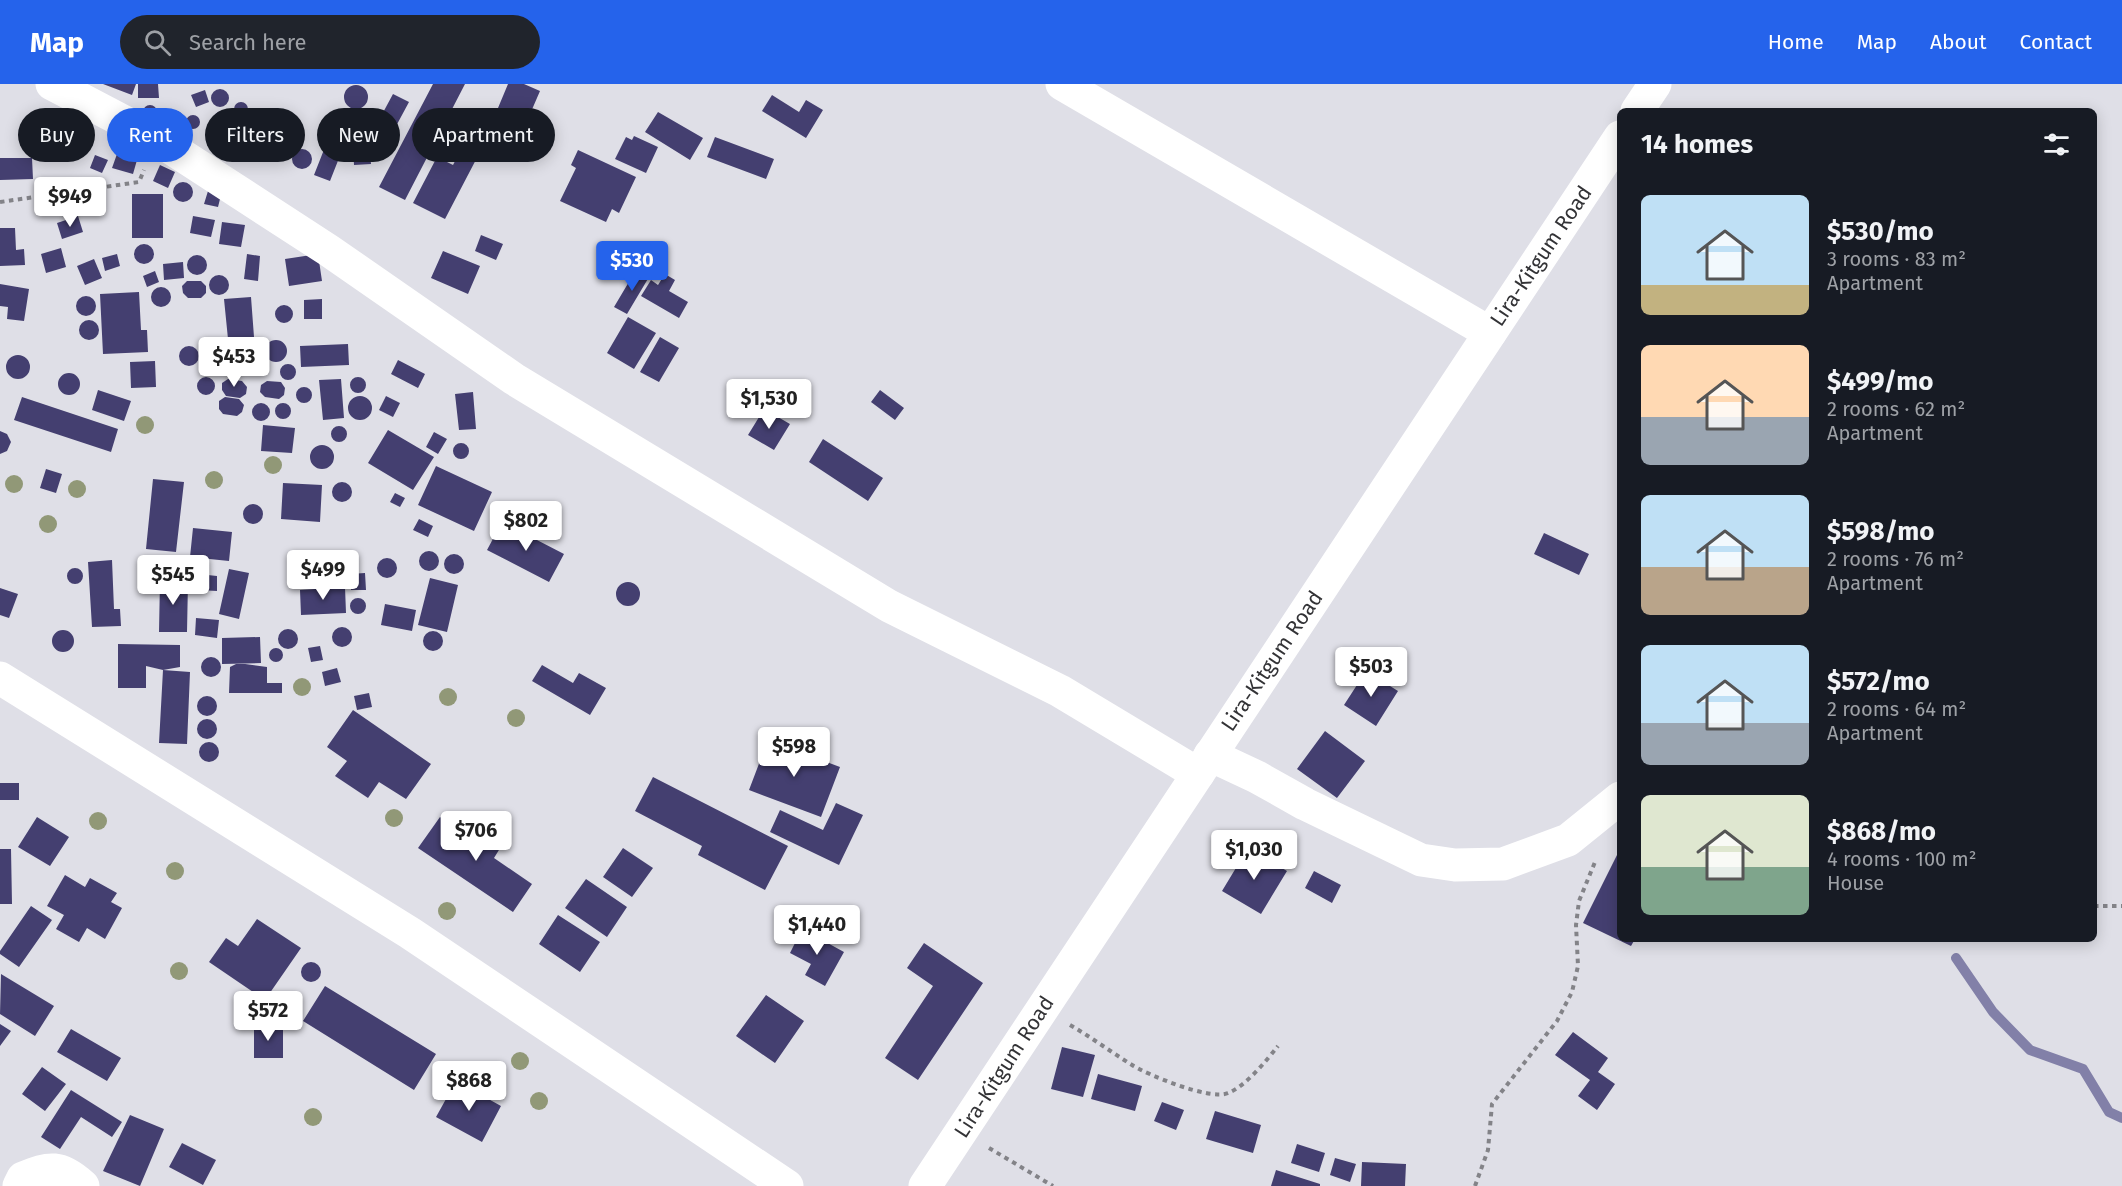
<!DOCTYPE html>
<meta charset="utf-8">
<style>
body{margin:0;font-family:"Fira Sans",sans-serif;background:#20242c;color:#f1f3f6;height:100vh;display:flex;flex-direction:column;font-size:22px;white-space:nowrap}
*{box-sizing:border-box;margin:0}
p{font-size:20px;color:#9ea1a6}
.icon{flex:none;width:33px;height:33px;fill:none;stroke:currentColor;stroke-width:2;stroke-linecap:round;stroke-linejoin:round}
.map{position:relative;flex:1;overflow:hidden}
.panel{position:absolute;left:1617px;top:24px;width:480px;height:834px;display:flex;flex-direction:column;background:#171b24;border-radius:9px;box-shadow:0 3px 15px #0003}
.panel>*{flex:none}
.banner{position:absolute;left:18px;top:24px;width:570px;height:54px;display:flex;gap:12px}
.price{position:absolute;translate:-50% -51px;padding:0 14px;border-radius:6px;background:#fff;color:#222;font-size:20px;line-height:39px;filter:drop-shadow(0 2px 3px #0008)}
.price::after{content:'';position:absolute;left:50%;top:36px;width:18px;height:14px;margin-left:-9px;background:inherit;clip-path:polygon(0 0,100% 0,50% 100%)}
.price.selected{background:#2563eb;color:#fff}
ul{padding:0;list-style:none}
li{display:flex;align-items:center;gap:18px;height:150px;padding:0 24px}
li span{display:grid;place-items:center;flex:none;width:168px;height:120px;border-radius:9px;color:#555}
li>.icon{margin-inline-start:auto}
span .icon{width:72px;height:72px;fill:#fffc;stroke-width:1}
li b{font-size:26px}
h2{display:flex;justify-content:space-between;align-items:center;height:72px;padding:0 24px;font-size:26px}
.tag{padding:0 21px;border-radius:27px;background:#171b24;box-shadow:0 3px 15px #0003;font-size:21px;line-height:54px}
.tag.selected{background:#2563eb;color:#fff}
header{display:flex;align-items:center;gap:36px;box-sizing:border-box;height:84px;padding:0 30px;background:#2563eb;color:#fff}
header strong{font-size:28px}
nav{display:flex;gap:33px;margin-inline-start:auto;font-size:21px}
.search{width:420px;height:54px;background:#20242c;display:flex;align-items:center;gap:15px;box-sizing:border-box;padding:0 21px;border-radius:33px;color:#9ea1a6;font-size:22px}
.map>svg:first-child{display:block}
.lines{fill:none;stroke-linecap:round;stroke-linejoin:round}
.stream{stroke:#8280a8;stroke-width:10}
.building{fill:#443f70}
.path{stroke:#838388;stroke-width:4;stroke-dasharray:4.5 4.5;stroke-linecap:butt}
.minor{stroke:#fff;stroke-width:33}
.major{stroke:#fff;stroke-width:33}
.tree{fill:#919877}
.labels{text-anchor:middle;stroke-width:6;stroke-linejoin:round;paint-order:stroke}
.street-label{font-size:21px;fill:#333336;stroke:#fff}
</style>
<header>
<strong>Map</strong>
<div class="search"><svg class="icon" aria-label="search" viewBox="0 0 24 24"><circle cx="10" cy="10" r="6"/><path d="M15 15l6 6"/></svg>Search here</div>
<nav><a>Home</a><a>Map</a><a>About</a><a>Contact</a></nav>
</header>
<div class="map">
<svg width="2122" height="1102" viewBox="0 0 2122 1102">
<rect width="100%" height="100%" fill="#dfdfe7"/>
<g class="lines">
<path class="stream" d="M1956 874 1993 928 2030 966 2083 985 2109 1028 2122 1034"/>
</g>
<path class="building" d="M103 0H136L132 11Z
M138 0H158L159 14H138Z
M433 0H465L405 116 379 103Z
M508 0H524L540 7 527 37 498 24Z
M344 13a12 12 0 1 1 24 0a12 12 0 1 1-24 0Z
M211 14a9 9 0 1 1 18 0a9 9 0 1 1-18 0Z
M205 6 209 18 196 23 191 11Z
M393 10 409 18 395 44 379 36Z
M772 11 799 28 806 16 823 26 806 54 762 27Z
M234 25a7 7 0 1 1 14 0a7 7 0 1 1-14 0Z
M143 28a7 7 0 1 1 14 0a7 7 0 1 1-14 0Z
M213 36a9 9 0 1 1 18 0a9 9 0 1 1-18 0Z
M169 34a7 7 0 1 1 14 0a7 7 0 1 1-14 0Z
M658 28 703 54 690 76 645 48Z
M278 38a10 10 0 1 1 20 0a10 10 0 1 1-20 0Z
M186 38a7 7 0 1 1 14 0a7 7 0 1 1-14 0Z
M477 35 493 43 445 135 413 119 437 73 453 81Z
M634 52 658 63 646 89 615 75 626 53 632 56Z
M67 53 80 55 77 69 64 67Z
M715 53 774 75 766 95 707 73Z
M327 58 343 64 330 97 314 91Z
M369 60 371 80 354 81 353 62Z
M292 75a10 10 0 1 1 20 0a10 10 0 1 1-20 0Z
M578 66 636 93 619 129 612 125 606 138 560 117 576 84 571 81Z
M117 70 137 76 133 90 112 84Z
M95 71 108 76 102 89 90 84Z
M0 74H32L33 95 0 96Z
M160 81 175 88 168 104 153 97Z
M173 108a10 10 0 1 1 20 0a10 10 0 1 1-20 0Z
M208 107 221 111 218 123 204 120Z
M132 110H163V154H132Z
M78 132 83 148 62 155 57 139Z
M193 132 215 136 211 153 190 149Z
M222 138 245 141 241 163 219 160Z
M0 144H15L16 166 24 165 25 181 0 182Z
M481 151 503 160 496 176 475 167Z
M134 170a10 10 0 1 1 20 0a10 10 0 1 1-20 0Z
M61 164 66 183 46 189 41 170Z
M443 167 480 182 468 210 431 194Z
M117 170 120 182 105 187 102 174Z
M247 170 260 172 258 197 244 195Z
M318 170 322 197 289 202 285 175Z
M187 181a10 10 0 1 1 20 0a10 10 0 1 1-20 0Z
M94 175 102 194 85 201 77 182Z
M183 178 184 194 164 196 163 180Z
M636 186 649 193 627 230 614 223Z
M155 187 159 198 147 203 143 192Z
M665 190 675 196 669 207 688 218 679 234 641 212 651 196 658 201Z
M209 201a10 10 0 1 1 20 0a10 10 0 1 1-20 0Z
M187 197H201L206 202V209L201 214H188L183 209 182 202Z
M0 200 29 205 24 237 7 235 8 223 0 222Z
M151 213a10 10 0 1 1 20 0a10 10 0 1 1-20 0Z
M139 208 141 246H147L148 268 103 270 100 210Z
M76 222a10 10 0 1 1 20 0a10 10 0 1 1-20 0Z
M251 213 254 253 228 255 224 215Z
M322 215V235H304V216Z
M275 230a9 9 0 1 1 18 0a9 9 0 1 1-18 0Z
M628 233 656 249 634 285 607 269Z
M79 246a10 10 0 1 1 20 0a10 10 0 1 1-20 0Z
M660 253 679 264 659 298 640 288Z
M265 267a11 11 0 1 1 22 0a11 11 0 1 1-22 0Z
M348 260 349 281 301 283 300 262Z
M179 272a10 10 0 1 1 20 0a10 10 0 1 1-20 0Z
M6 283a12 12 0 1 1 24 0a12 12 0 1 1-24 0Z
M398 276 425 290 418 304 391 290Z
M155 277 156 303 131 304 130 278Z
M280 288a8 8 0 1 1 16 0a8 8 0 1 1-16 0Z
M58 300a11 11 0 1 1 22 0a11 11 0 1 1-22 0Z
M197 302a9 9 0 1 1 18 0a9 9 0 1 1-18 0Z
M350 301a8 8 0 1 1 16 0a8 8 0 1 1-16 0Z
M228 295 242 297 247 303 246 310 240 314 226 312 222 306V299Z
M341 295 344 334 323 336 319 296Z
M267 297 281 298 285 304 284 311 279 315 265 313 260 308 261 301Z
M296 311a8 8 0 1 1 16 0a8 8 0 1 1-16 0Z
M98 306 131 317 124 337 92 326Z
M880 306 904 324 895 336 871 318Z
M473 308 476 345 459 346 455 310Z
M386 312 400 319 393 333 379 326Z
M348 324a12 12 0 1 1 24 0a12 12 0 1 1-24 0Z
M22 313 118 345 111 368 14 336Z
M225 313 239 315 244 321 242 328 237 332 223 330 219 325V317Z
M252 328a9 9 0 1 1 18 0a9 9 0 1 1-18 0Z
M275 327a8 8 0 1 1 16 0a8 8 0 1 1-16 0Z
M764 325 790 340 774 366 748 351Z
M263 341 295 344 292 369 261 367Z
M331 350a8 8 0 1 1 16 0a8 8 0 1 1-16 0Z
M388 346 434 373 413 406 368 379Z
M0 347 7 350 11 358 7 367 0 370Z
M434 348 447 355 438 370 426 363Z
M823 355 883 394 868 417 809 378Z
M453 367a8 8 0 1 1 16 0a8 8 0 1 1-16 0Z
M310 373a12 12 0 1 1 24 0a12 12 0 1 1-24 0Z
M436 382 492 408 474 447 418 421Z
M46 385 62 390 56 409 40 404Z
M153 395 184 398 176 468 146 465Z
M332 408a10 10 0 1 1 20 0a10 10 0 1 1-20 0Z
M283 399 322 401 320 438 281 435Z
M395 409 405 414 400 423 390 418Z
M243 430a10 10 0 1 1 20 0a10 10 0 1 1-20 0Z
M419 435 433 442 428 453 413 446Z
M502 438 564 470 549 498 487 466Z
M193 444 232 448 229 477 190 473Z
M1544 449 1589 470 1579 491 1534 470Z
M419 477a10 10 0 1 1 20 0a10 10 0 1 1-20 0Z
M444 480a10 10 0 1 1 20 0a10 10 0 1 1-20 0Z
M300 480a7 7 0 1 1 14 0a7 7 0 1 1-14 0Z
M324 482a8 8 0 1 1 16 0a8 8 0 1 1-16 0Z
M377 484a10 10 0 1 1 20 0a10 10 0 1 1-20 0Z
M112 476 114 525H120L121 542 92 543 88 478Z
M67 492a8 8 0 1 1 16 0a8 8 0 1 1-16 0Z
M229 485 249 489 239 535 219 530Z
M365 489 366 506H351L350 490Z
M198 490 217 492V507L198 506Z
M430 494 458 501 447 548 418 541Z
M160 496 188 497 187 548H159Z
M616 510a12 12 0 1 1 24 0a12 12 0 1 1-24 0Z
M345 503 346 529 301 531 300 506Z
M0 504 18 510 9 534 0 531Z
M350 522a8 8 0 1 1 16 0a8 8 0 1 1-16 0Z
M385 520 416 526 412 547 381 541Z
M196 534 219 536 217 554 195 551Z
M332 553a10 10 0 1 1 20 0a10 10 0 1 1-20 0Z
M278 555a10 10 0 1 1 20 0a10 10 0 1 1-20 0Z
M52 557a11 11 0 1 1 22 0a11 11 0 1 1-22 0Z
M423 557a10 10 0 1 1 20 0a10 10 0 1 1-20 0Z
M260 553 261 579 222 580V554Z
M118 560 180 561V583L163 586 190 588 187 660 159 659 163 586 146 582V604H118Z
M320 562 323 576 311 578 308 564Z
M269 571a7 7 0 1 1 14 0a7 7 0 1 1-14 0Z
M201 583a10 10 0 1 1 20 0a10 10 0 1 1-20 0Z
M238 579 267 583V599H282V609H229L230 583Z
M542 581 573 599 579 589 606 604 590 631 532 597Z
M337 584 341 598 325 602 322 588Z
M1366 587 1398 607 1376 642 1344 621Z
M369 609 372 623 357 626 354 612Z
M197 622a10 10 0 1 1 20 0a10 10 0 1 1-20 0Z
M353 626 431 680 406 715 379 698 368 714 335 692 347 677 327 663Z
M197 645a10 10 0 1 1 20 0a10 10 0 1 1-20 0Z
M1325 647 1365 677 1337 714 1297 685Z
M768 656 840 683 821 733 749 706Z
M199 668a10 10 0 1 1 20 0a10 10 0 1 1-20 0Z
M653 693 788 762 765 806 698 771 702 762 635 727Z
M0 699H19V716H0Z
M836 719 863 731 839 781 770 748 780 726 823 746Z
M37 733 69 753 50 782 18 763Z
M440 733 469 753 475 742 502 761 494 774 532 800 513 828 418 764Z
M623 764 653 784 632 813 603 793Z
M1248 764 1287 787 1261 830 1222 807Z
M0 765H11L12 820H0Z
M1620 765V855H1635L1631 862 1583 839Z
M1314 787 1341 801 1332 819 1305 804Z
M65 791 85 803 90 794 117 809 111 818 122 824 105 855 87 844 79 858 56 845 64 831 47 822Z
M586 795 627 823 607 853 565 824Z
M31 822 52 836 19 883 0 870V867Z
M558 831 600 858 580 888 539 860Z
M257 835 301 864 265 916 209 878 226 854 238 862Z
M802 845 844 868 825 902 805 891 811 880 790 869Z
M924 859 983 899 918 996 885 974 933 902 907 884Z
M301 888a10 10 0 1 1 20 0a10 10 0 1 1-20 0Z
M1 890 54 922 35 952 0 930Z
M325 902 436 970 414 1006 303 937Z
M766 911 804 937 775 979 736 952Z
M0 940 11 947 0 962Z
M254 942H283V974H254Z
M71 945 121 974 107 997 57 968Z
M1573 948 1608 974 1598 988 1615 1000 1597 1026 1578 1012 1590 996 1555 971Z
M1062 963 1095 971 1083 1013 1051 1005Z
M42 983 66 1000 45 1027 22 1010Z
M1098 990 1142 1002 1135 1027 1091 1015Z
M456 997 501 1022 482 1058 436 1033Z
M71 1006 122 1038 112 1053 81 1033 60 1065 41 1053Z
M1162 1018 1184 1026 1176 1046 1154 1037Z
M1215 1027 1261 1041 1253 1069 1206 1055Z
M130 1031 164 1045 140 1102 103 1087Z
M182 1059 216 1076 203 1101 169 1083Z
M1297 1060 1325 1069 1319 1088 1291 1079Z
M1335 1074 1356 1080 1350 1098 1330 1091Z
M1362 1078 1406 1080 1405 1102H1361Z
M1276 1086 1320 1100V1102H1271Z"/>
<g class="lines">
<path class="path" d="M0 118 139 98 144 86
M2094 822H2122
M1070 941C1091 953 1111 968 1132 981 1148 991 1211 1017 1228 1009 1246 1002 1266 977 1278 962
M989 1064 1053 1102
M1475 1102 1488 1066 1492 1020 1557 937 1572 908 1578 882 1576 841 1579 817 1595 778"/>
<path class="minor" d="M52 0 157 55 328 166 514 295 889 522 1060 607 1198 690
M1062 0 1490 249
M0 594 410 849 787 1102
M1210 671 1257 693 1305 720 1421 776 1455 781 1503 780 1568 756 1620 714
M19 1102 23 1094C50 1083 60 1081 83 1102"/>
<path class="major" d="M1637 27 1655 0
M925 1102 1620 53"/>
</g>
<g class="tree">
<circle cx="145" cy="341" r="9"/>
<circle cx="273" cy="381" r="9"/>
<circle cx="214" cy="396" r="9"/>
<circle cx="14" cy="400" r="9"/>
<circle cx="77" cy="405" r="9"/>
<circle cx="48" cy="440" r="9"/>
<circle cx="302" cy="603" r="9"/>
<circle cx="448" cy="613" r="9"/>
<circle cx="516" cy="634" r="9"/>
<circle cx="394" cy="734" r="9"/>
<circle cx="98" cy="737" r="9"/>
<circle cx="175" cy="787" r="9"/>
<circle cx="447" cy="827" r="9"/>
<circle cx="179" cy="887" r="9"/>
<circle cx="520" cy="977" r="9"/>
<circle cx="539" cy="1017" r="9"/>
<circle cx="313" cy="1033" r="9"/>
</g>
<g class="labels">
<g class="street-label">
<text transform="translate(1541 172) rotate(-56)" y="7">Lira-Kitgum Road</text>
<text transform="translate(1272 577) rotate(-56)" y="7">Lira-Kitgum Road</text>
<text transform="translate(1004 983) rotate(-57)" y="7">Lira-Kitgum Road</text>
</g>
</g>
</svg>
<b class="price" style="left:70px;top:144px">$949</b>
<b class="price selected" style="left:632px;top:208px">$530</b>
<b class="price" style="left:234px;top:304px">$453</b>
<b class="price" style="left:769px;top:346px">$1,530</b>
<b class="price" style="left:526px;top:468px">$802</b>
<b class="price" style="left:323px;top:517px">$499</b>
<b class="price" style="left:173px;top:522px">$545</b>
<b class="price" style="left:1371px;top:614px">$503</b>
<b class="price" style="left:794px;top:694px">$598</b>
<b class="price" style="left:476px;top:778px">$706</b>
<b class="price" style="left:1254px;top:797px">$1,030</b>
<b class="price" style="left:817px;top:872px">$1,440</b>
<b class="price" style="left:268px;top:958px">$572</b>
<b class="price" style="left:469px;top:1028px">$868</b>
<div class="banner">
<a class="tag">Buy</a>
<a class="tag selected">Rent</a>
<a class="tag">Filters</a>
<a class="tag">New</a>
<a class="tag">Apartment</a>
</div>
<section class="panel">
<h2>14 homes<svg class="icon" aria-label="filters" viewBox="0 0 24 24"><path d="M4 7h16M4 17h16"/><circle cx="9" cy="7" r="2"/><circle cx="15" cy="17" r="2"/></svg></h2>
<ul>
<li><span style="background:linear-gradient(#bfe0f5 75%,#c2b280 0)"><svg class="icon" aria-label="home" viewBox="0 0 24 24"><path d="M3 11l9-7 9 7M6 9v11h12V9"/></svg></span><div><b>$530/mo</b><p>3 rooms · 83 m²</p><p>Apartment</p></div></li>
<li><span style="background:linear-gradient(#ffd9b3 60%,#9aa5b1 0)"><svg class="icon" aria-label="home" viewBox="0 0 24 24"><path d="M3 11l9-7 9 7M6 9v11h12V9"/></svg></span><div><b>$499/mo</b><p>2 rooms · 62 m²</p><p>Apartment</p></div></li>
<li><span style="background:linear-gradient(#bfe0f5 60%,#b9a48a 0)"><svg class="icon" aria-label="home" viewBox="0 0 24 24"><path d="M3 11l9-7 9 7M6 9v11h12V9"/></svg></span><div><b>$598/mo</b><p>2 rooms · 76 m²</p><p>Apartment</p></div></li>
<li><span style="background:linear-gradient(#bfe0f5 65%,#9aa5b1 0)"><svg class="icon" aria-label="home" viewBox="0 0 24 24"><path d="M3 11l9-7 9 7M6 9v11h12V9"/></svg></span><div><b>$572/mo</b><p>2 rooms · 64 m²</p><p>Apartment</p></div></li>
<li><span style="background:linear-gradient(#dfe7d0 60%,#7fa58c 0)"><svg class="icon" aria-label="home" viewBox="0 0 24 24"><path d="M3 11l9-7 9 7M6 9v11h12V9"/></svg></span><div><b>$868/mo</b><p>4 rooms · 100 m²</p><p>House</p></div></li>
</ul>
</section>
</div>
